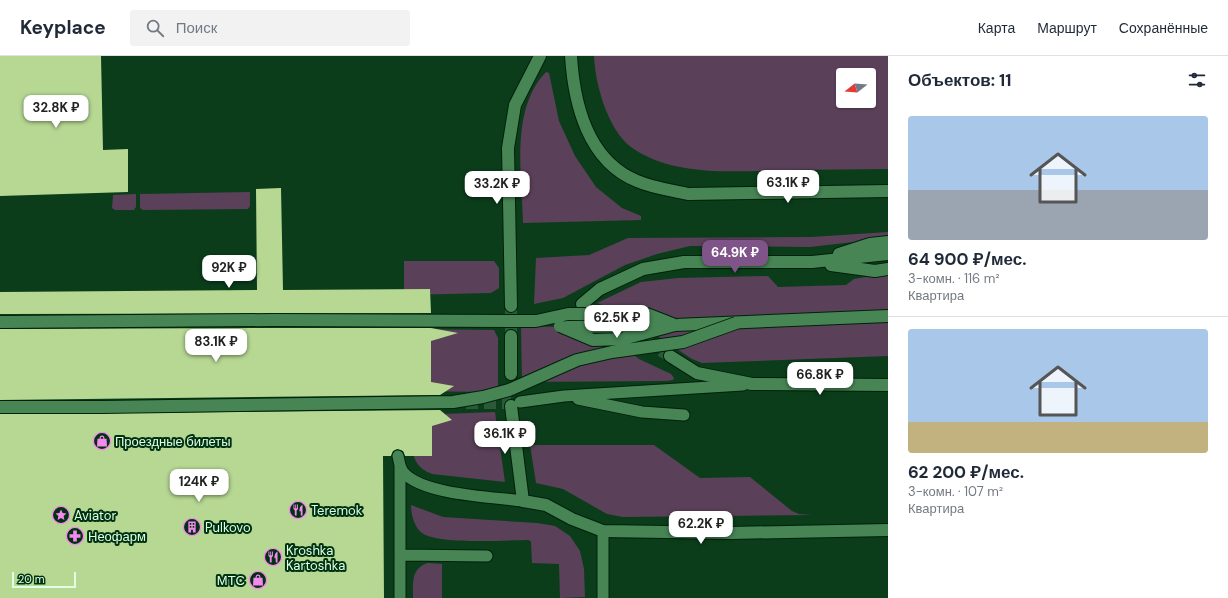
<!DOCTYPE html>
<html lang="ru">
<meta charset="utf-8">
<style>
body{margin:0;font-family:"DM Sans",sans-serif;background:#f2f2f3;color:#1f2937;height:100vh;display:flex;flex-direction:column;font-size:15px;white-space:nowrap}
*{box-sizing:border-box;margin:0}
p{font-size:13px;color:#747a83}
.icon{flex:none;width:22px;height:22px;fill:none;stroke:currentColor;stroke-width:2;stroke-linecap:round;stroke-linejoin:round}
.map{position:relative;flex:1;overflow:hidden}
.details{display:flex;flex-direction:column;background:#fff;width:340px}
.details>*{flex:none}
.needle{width:26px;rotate:253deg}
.buttons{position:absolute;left:836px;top:12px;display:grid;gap:8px}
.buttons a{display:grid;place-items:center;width:40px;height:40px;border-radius:4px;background:#fff;box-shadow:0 1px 3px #0004;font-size:20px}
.scale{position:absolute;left:12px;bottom:10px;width:64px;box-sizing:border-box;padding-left:4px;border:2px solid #deffe3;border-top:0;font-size:11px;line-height:14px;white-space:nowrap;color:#deffe3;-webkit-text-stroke:3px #003211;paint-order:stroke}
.price{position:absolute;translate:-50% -34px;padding:0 9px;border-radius:8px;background:#fff;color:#222;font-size:13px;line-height:26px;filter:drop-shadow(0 1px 2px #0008)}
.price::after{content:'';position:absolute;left:50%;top:24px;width:12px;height:9px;margin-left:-6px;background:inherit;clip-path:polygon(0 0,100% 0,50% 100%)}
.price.current{background:#7f5489;color:#fff}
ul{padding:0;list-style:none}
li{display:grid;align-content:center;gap:8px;height:212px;padding:0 20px}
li+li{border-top:1px solid #e0e1e3}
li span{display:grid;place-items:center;height:124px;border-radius:4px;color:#555}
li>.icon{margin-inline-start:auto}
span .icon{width:72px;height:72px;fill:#fffc;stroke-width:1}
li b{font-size:17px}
h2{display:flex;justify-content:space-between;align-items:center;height:48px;padding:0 20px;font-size:17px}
header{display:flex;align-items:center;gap:24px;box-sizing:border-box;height:56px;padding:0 20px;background:#fff;border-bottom:1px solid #e0e1e3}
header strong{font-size:19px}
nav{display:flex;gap:22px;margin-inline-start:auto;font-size:14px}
.search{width:280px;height:36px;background:#f2f2f3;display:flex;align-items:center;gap:10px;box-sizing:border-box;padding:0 14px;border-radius:4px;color:#747a83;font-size:15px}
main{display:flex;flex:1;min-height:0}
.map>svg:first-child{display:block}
.green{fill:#5b4059;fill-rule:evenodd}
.building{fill:#b6d893}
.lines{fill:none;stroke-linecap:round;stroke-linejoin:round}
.secondary-tunnel{stroke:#2b5a39;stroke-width:12;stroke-dasharray:12 6;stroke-linecap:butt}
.lane-casing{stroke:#01210a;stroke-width:13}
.secondary-casing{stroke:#01210a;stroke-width:14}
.lane{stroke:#478555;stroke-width:11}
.secondary{stroke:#478555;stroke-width:12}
.secondary-bridge-casing{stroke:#01210a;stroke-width:14;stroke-linecap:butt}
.secondary-bridge{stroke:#478555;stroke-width:12}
.labels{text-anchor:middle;stroke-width:4;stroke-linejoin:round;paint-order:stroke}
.poi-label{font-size:13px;fill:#deffe3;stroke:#003211;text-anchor:start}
</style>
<header>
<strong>Keyplace</strong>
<div class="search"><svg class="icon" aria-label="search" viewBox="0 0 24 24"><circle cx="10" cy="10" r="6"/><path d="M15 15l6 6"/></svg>Поиск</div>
<nav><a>Карта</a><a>Маршрут</a><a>Сохранённые</a></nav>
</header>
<main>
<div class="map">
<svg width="888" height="542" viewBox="0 0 888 542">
<rect width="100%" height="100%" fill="#0b3d1b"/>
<path class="green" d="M594 0H888V113C855 113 821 114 788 114 737 115 674 122 631 91 608 74 595 28 594 0ZM843 19H869V45H843Z
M546 16 549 17 559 65 575 100 596 131 622 152 641 160V164L523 167C522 120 510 53 546 16Z
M250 136V150L248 153 143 154 140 152V138Z
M136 138V151L134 154H115L112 152 113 139Z
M888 176V182L810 191 690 190 657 198 625 209 563 242 534 248 536 202 589 199 628 182 811 181Z
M404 205H494L499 212V232L491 237 404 239Z
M888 217V300L702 307 692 303 621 256 597 247 641 226 678 222 768 220 778 231 846 229 854 223Z
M521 270 596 272 607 278 639 303 671 318 674 322 673 324 666 325 522 326Z
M405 273 494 274 498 282V330L491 336 405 335Z
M495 356 505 426 432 418C404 408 414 382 417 359Z
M654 389 700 422 750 421 792 455 799 458 812 459 623 461 607 458 563 433 536 427 530 389Z
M411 449 443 461 537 467 555 470 570 480 580 495 584 513 585 541 560 542 559 508 532 507 531 486 529 484C506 484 439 489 422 477 414 471 411 458 411 449Z
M428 507 442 508V542H413C413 527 411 512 428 507Z"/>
<path class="building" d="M0 0H101L103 94 128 93V136L0 140Z
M281 132 283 234 430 233 431 257 0 258V236L257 234 256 133Z
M273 272H431L458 277 431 285V326L454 330 440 339 0 344V273Z
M440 354 452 364 432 370V400H405L403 395 397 393 393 395 391 400H383L384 542H0V358Z"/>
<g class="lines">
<path class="secondary-tunnel" d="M630 276 670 300
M511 280V250
M466 347H511"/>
<defs>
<path id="lane" d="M578 343 642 356 684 359
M520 346 564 340 743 329
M398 400C399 405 400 413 404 417 424 439 493 441 523 445
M400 409V542
M400 499 487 500
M603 542V475"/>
<path id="secondary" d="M571 0C574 48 588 105 637 125 653 132 671 134 688 138L888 135
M839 198 870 188 888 186
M831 209 875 215 888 213
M582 248 600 233 643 213 684 206H812L888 198
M511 250 508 92 515 49 540 0
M675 269 888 260
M670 300 697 317 752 328 888 329
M511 318V280
M511 350 523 445 546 449 572 463 603 475 730 477 888 474
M0 351H102"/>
</defs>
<use href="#lane" class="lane-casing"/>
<use href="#secondary" class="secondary-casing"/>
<use href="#lane" class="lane"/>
<use href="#secondary" class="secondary"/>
<defs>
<path id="secondary-bridge" d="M0 266 273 264 536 265 568 258H647L675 269
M560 270 593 284 623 283 675 269
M567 271 654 270
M102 351 453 346 483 341 509 334 577 304 612 296 683 286 736 267"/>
</defs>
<use href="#secondary-bridge" class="secondary-bridge-casing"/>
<use href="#secondary-bridge" class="secondary-bridge"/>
</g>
<defs>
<symbol id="shop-ring" viewBox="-11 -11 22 22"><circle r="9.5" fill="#003211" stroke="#f589ee" stroke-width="1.5"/><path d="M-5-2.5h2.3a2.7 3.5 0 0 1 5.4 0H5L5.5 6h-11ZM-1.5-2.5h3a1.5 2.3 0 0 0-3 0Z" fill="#f589ee"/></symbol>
<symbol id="restaurant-ring" viewBox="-11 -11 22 22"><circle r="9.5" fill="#003211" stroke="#f589ee" stroke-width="1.5"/><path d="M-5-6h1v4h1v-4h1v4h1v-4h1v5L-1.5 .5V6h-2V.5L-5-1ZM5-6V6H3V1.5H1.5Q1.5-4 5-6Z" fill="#f589ee"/></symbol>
<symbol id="sight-ring" viewBox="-11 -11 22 22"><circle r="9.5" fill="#003211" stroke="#f589ee" stroke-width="1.5"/><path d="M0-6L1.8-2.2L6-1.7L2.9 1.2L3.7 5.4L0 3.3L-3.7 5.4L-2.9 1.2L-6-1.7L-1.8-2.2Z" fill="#f589ee"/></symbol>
<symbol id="building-ring" viewBox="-11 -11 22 22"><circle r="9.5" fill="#003211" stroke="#f589ee" stroke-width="1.5"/><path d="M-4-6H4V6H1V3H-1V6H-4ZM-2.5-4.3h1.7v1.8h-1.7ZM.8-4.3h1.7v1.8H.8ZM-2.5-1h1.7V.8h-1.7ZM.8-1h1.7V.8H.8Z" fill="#f589ee"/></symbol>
<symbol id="pharmacy-ring" viewBox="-11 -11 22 22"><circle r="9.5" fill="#003211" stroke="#f589ee" stroke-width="1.5"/><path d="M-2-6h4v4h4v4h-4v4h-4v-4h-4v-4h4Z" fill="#f589ee"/></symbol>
</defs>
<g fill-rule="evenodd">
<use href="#shop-ring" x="92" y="375" width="20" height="20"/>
<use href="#restaurant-ring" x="288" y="444" width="20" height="20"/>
<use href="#sight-ring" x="51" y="449" width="20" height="20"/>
<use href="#building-ring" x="182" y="461" width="20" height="20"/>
<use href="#pharmacy-ring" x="65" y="470" width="20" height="20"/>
<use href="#restaurant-ring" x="263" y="491" width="20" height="20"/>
<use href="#shop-ring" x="248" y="514" width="20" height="20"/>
</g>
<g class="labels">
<g class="poi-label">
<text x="115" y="390">Проездные билеты</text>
<text x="311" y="459">Teremok</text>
<text x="74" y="464">Aviator</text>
<text x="205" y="476">Pulkovo</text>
<text x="88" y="485">Неофарм</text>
<text x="286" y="499">Kroshka<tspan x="286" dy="15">Kartoshka</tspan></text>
<text x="245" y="529" text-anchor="end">МТС</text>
</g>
</g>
</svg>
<div class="buttons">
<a><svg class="needle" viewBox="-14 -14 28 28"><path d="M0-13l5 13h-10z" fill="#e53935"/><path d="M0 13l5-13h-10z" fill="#747a83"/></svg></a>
</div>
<div class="scale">20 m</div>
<b class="price" style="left:56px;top:73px">32.8K ₽</b>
<b class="price" style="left:788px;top:148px">63.1K ₽</b>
<b class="price" style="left:497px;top:149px">33.2K ₽</b>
<b class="price current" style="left:735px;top:218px">64.9K ₽</b>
<b class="price" style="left:229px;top:233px">92K ₽</b>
<b class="price" style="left:617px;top:283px">62.5K ₽</b>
<b class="price" style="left:216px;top:307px">83.1K ₽</b>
<b class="price" style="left:820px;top:340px">66.8K ₽</b>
<b class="price" style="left:505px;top:399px">36.1K ₽</b>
<b class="price" style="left:199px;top:447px">124K ₽</b>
<b class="price" style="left:701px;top:489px">62.2K ₽</b>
</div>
<section class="details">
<h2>Объектов: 11<svg class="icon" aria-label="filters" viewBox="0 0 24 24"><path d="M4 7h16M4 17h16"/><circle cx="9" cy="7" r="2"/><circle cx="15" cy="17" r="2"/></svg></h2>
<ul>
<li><span style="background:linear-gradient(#a9c7e8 60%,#9aa5b1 0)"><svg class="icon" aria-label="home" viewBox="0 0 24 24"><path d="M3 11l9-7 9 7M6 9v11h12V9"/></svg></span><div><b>64 900 ₽/мес.</b><p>3-комн. · 116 m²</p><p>Квартира</p></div></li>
<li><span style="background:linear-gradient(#a9c7e8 75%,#c2b280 0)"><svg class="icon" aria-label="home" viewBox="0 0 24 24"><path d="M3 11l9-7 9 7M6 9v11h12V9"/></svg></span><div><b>62 200 ₽/мес.</b><p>3-комн. · 107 m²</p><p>Квартира</p></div></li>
</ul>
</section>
</main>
